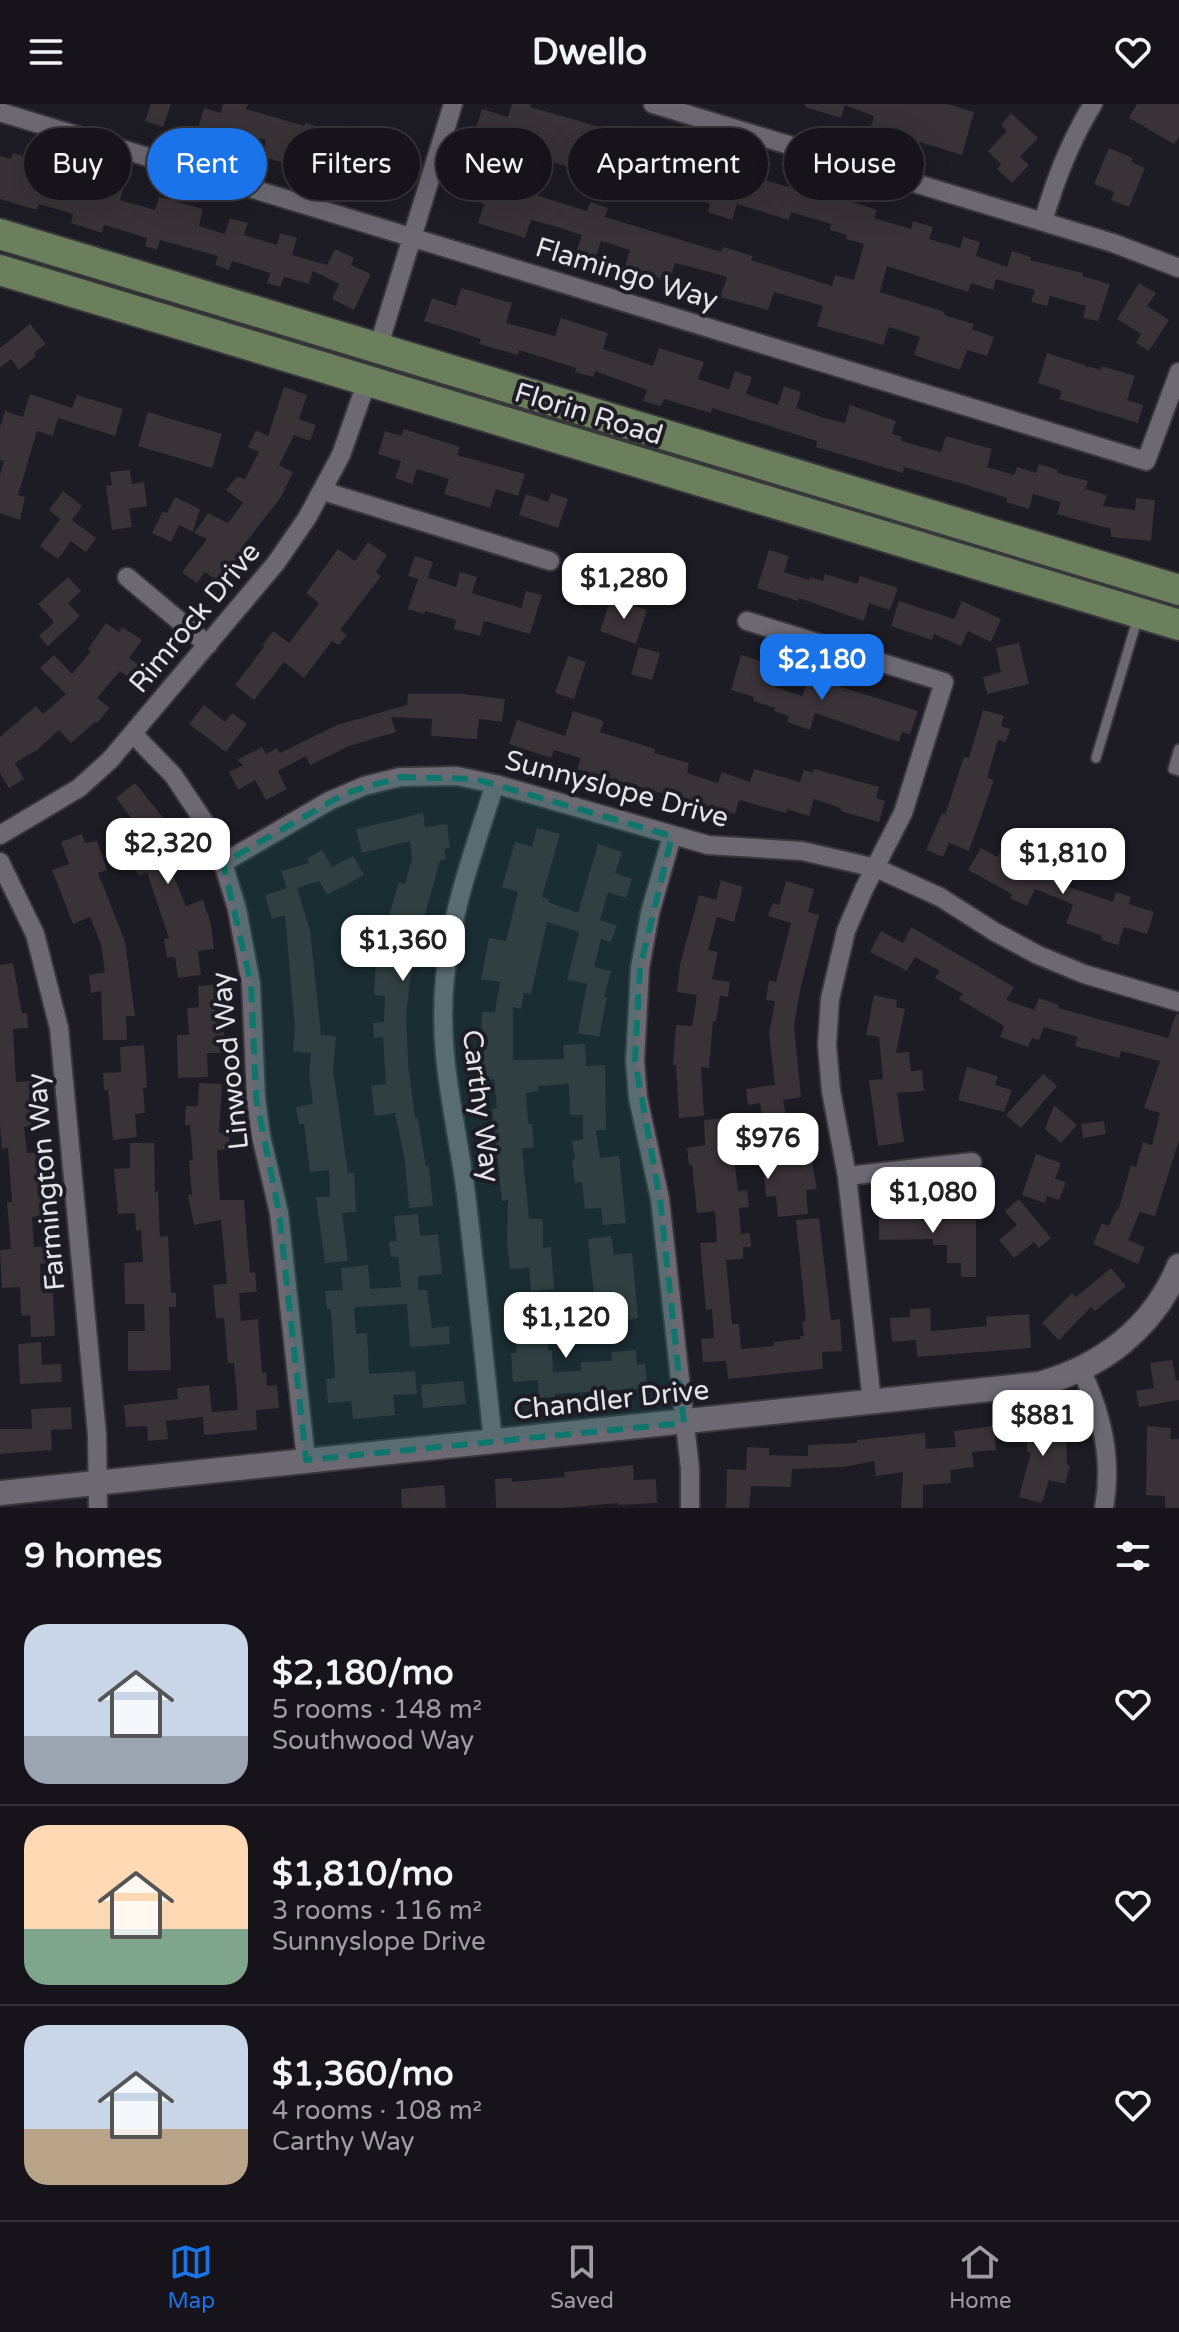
<!DOCTYPE html>
<meta charset="utf-8">
<style>
body{margin:0;font-family:"Varela Round",sans-serif;background:#1f1d23;color:#f1f3f6;height:100vh;display:flex;flex-direction:column;font-size:30px;white-space:nowrap}
*{box-sizing:border-box;margin:0}
p{font-size:26px;color:#9e9ea2}
.icon{flex:none;width:44px;height:44px;fill:none;stroke:currentColor;stroke-width:2;stroke-linecap:round;stroke-linejoin:round}
.map{position:relative;height:1404px;overflow:hidden}
.sheet{display:flex;flex-direction:column;background:#16141a;flex:1}
.sheet>*{flex:none}
.top-card{position:absolute;left:24px;top:24px;width:1132px;height:72px;display:flex;gap:16px}
.price{position:absolute;translate:-50% -68px;padding:0 18px;border-radius:16px;background:#fff;color:#222;font-size:26px;line-height:52px;filter:drop-shadow(0 2px 4px #0008)}
.price::after{content:'';position:absolute;left:50%;top:48px;width:24px;height:18px;margin-left:-12px;background:inherit;clip-path:polygon(0 0,100% 0,50% 100%)}
.price.on{background:#1a73e8;color:#fff}
ul{padding:0;list-style:none}
li{display:flex;align-items:center;gap:24px;height:200px;padding:0 24px}
li+li{border-top:2px solid #353339}
li span{display:grid;place-items:center;flex:none;width:224px;height:160px;border-radius:24px;color:#555}
li>.icon{margin-inline-start:auto}
span .icon{width:96px;height:96px;fill:#fffc;stroke-width:1}
li b{font-size:34px}
h2{display:flex;justify-content:space-between;align-items:center;height:96px;padding:0 24px;font-size:34px}
.pill{padding:0 28px;border-radius:36px;background:#16141a;box-shadow:0 8px 32px #0002,0 0 0 2px #353339;font-size:28px;line-height:72px}
.pill.on{background:#1a73e8;color:#fff}
header{display:flex;justify-content:space-between;align-items:center;height:104px;padding:0 24px;background:#16141a;font-size:36px;font-weight:700}
.tab-bar{display:flex;justify-content:space-around;align-items:center;height:112px;border-top:2px solid #353339;background:#16141a;font-size:22px;color:#9e9ea2}
.tab-bar a{display:grid;justify-items:center;gap:4px}
.tab-bar .on{color:#1a73e8}
.map>svg:first-child{display:block}
.building{fill:#393237}
.lines{fill:none;stroke-linecap:round;stroke-linejoin:round}
.service-casing{stroke:#38373c;stroke-width:13}
.minor-casing{stroke:#38373c;stroke-width:22}
.tertiary-casing{stroke:#38373c;stroke-width:28}
.primary-casing{stroke:#38373c;stroke-width:34}
.service{stroke:#6c6972;stroke-width:9}
.minor{stroke:#6c6972;stroke-width:18}
.tertiary{stroke:#6c6972;stroke-width:24}
.primary{stroke:#6b7f5c;stroke-width:30}
.marked{fill:#0f766e;fill-opacity:0.2;stroke:#0f766e;stroke-width:6;stroke-dasharray:16 10;stroke-linejoin:round}
.labels{text-anchor:middle;stroke-width:8;stroke-linejoin:round;paint-order:stroke}
.street-label{font-size:28px;fill:#e4e3e8;stroke:#1d1b23}
</style>
<header><svg class="icon" aria-label="menu" viewBox="0 0 24 24"><path d="M4 6h16M4 12h16M4 18h16"/></svg>Dwello<svg class="icon" aria-label="heart" viewBox="0 0 24 24"><path d="M12 20l-8-8c-3-5 5-10 8-4 3-6 11-1 8 4z"/></svg></header>
<div class="map">
<svg width="1179" height="1404" viewBox="0 0 1179 1404">
<rect width="100%" height="100%" fill="#1d1b23"/>
<path class="building" d="M151 0H171L163 23 145 17Z
M223 0H248L246 5 304 22 305 19 346 30 344 36 393 50 390 58 403 62 395 90 358 80 362 63 316 50 311 68 262 52 266 36 240 29 238 34 219 28 216 38 196 32 204 4 221 9Z
M512 0H531L530 3 621 29 618 39 646 47 649 37 667 43 665 51 704 63 707 54 727 60 724 68 753 77 754 73 802 87 804 83 877 106 874 114 911 125 913 117 933 123 929 135 960 144 963 133 980 138 976 152 1007 163 1012 147 1031 153 1030 156 1083 169 1082 172 1110 180 1098 217 1083 214 1086 202 1050 192 1047 202 1031 198 1035 186 996 175 993 186 971 179 968 188 887 162 880 188 945 208 944 211 974 220 972 225 994 233 987 252 967 246 960 266 914 251 920 233 889 223 883 241 817 222 823 202 774 188 768 206 720 193 727 173 699 165 675 159 669 177 625 163 630 146 601 137 595 155 576 149 582 131 554 122 531 116 525 134 478 119 484 100 462 93 471 66 508 78 506 82 587 107 590 98 608 104 605 113 721 148 723 143 753 152 751 156 832 182 835 171 854 176 864 140 846 135 847 131 830 126 831 120 791 108 789 116 737 100 732 116 708 108 710 100 695 93 653 80 650 90 634 85 635 82 605 74 608 62 576 53 572 64 530 51 531 45 475 27 482 5 508 13Z
M805 0H947L974 8 962 51 871 23 874 12 845 1 841 14 805 3Z
M1137 0H1179V33L1174 40 1129 14Z
M1011 9 1038 34 1020 53 1029 61 1012 79 997 65 1001 60 988 47 1007 27 1001 21Z
M1109 44 1133 54 1131 58 1145 64 1129 103 1111 96 1114 88 1094 80Z
M13 49 57 62 52 77 80 85 82 81 103 87 106 77 124 82 120 96 155 106 159 93 203 105 199 122 225 130 230 114 248 119 244 131 277 141 280 129 297 134 292 151 327 161 335 145 354 154 351 161 371 170 354 206 332 195 339 180 313 167 309 180 284 173 280 183 267 179 270 169 232 157 229 166 215 161 218 152 160 136 157 146 145 142 147 134 104 121 102 129 71 119 73 110 39 100 37 106 0 95V52L11 55Z
M1139 179 1156 189 1147 202 1169 216 1149 247 1136 239 1141 230 1117 215Z
M461 184 512 199 506 219 555 232 561 214 608 229 603 245 653 262 659 244 704 258 698 275 729 285 735 267 752 273 746 290 778 301 784 282 801 288 796 304 824 314 845 319 850 301 896 317 892 330 902 333 901 337 941 348 946 332 992 345 987 363 1014 371 1017 363 1036 369 1039 360 1058 366 1057 369 1088 377 1085 385 1107 391 1103 402 1135 406 1136 394 1155 396 1151 437 1111 433V425L1057 410 1061 398 1033 390 1029 405 1006 398 1007 394 963 380 904 363 903 369 816 343 817 337 712 304 711 309 664 295 661 302 643 297 647 286 622 277 595 267 593 273 575 268 576 264 519 246 518 251 479 240 481 235 424 217 432 194 456 202Z
M30 220 46 240 34 249 36 252 19 266 11 255 0 264V244Z
M1047 249 1085 261 1087 264 1088 262 1100 266 1102 262 1135 272 1127 296 1143 301 1138 319 1059 295 1062 287 1038 279Z
M284 283 307 291 299 315 316 321 310 337 294 331 279 361 293 368 281 393 243 442 248 446 222 480 205 468 197 479 182 468 207 435 194 429 208 409 228 419 243 399 226 386 237 373 245 375 259 348 248 343 256 326 268 332Z
M30 290 72 304 77 291 123 305 115 332 58 314 53 332 37 327 18 391 25 393 20 416 0 409V371L4 357 0 356V323L5 307 23 313Z
M148 308 222 330 212 364 138 342Z
M404 325 460 343 457 351 525 370 518 392 496 385 490 404 444 390 449 375 417 365 412 380 395 374 401 357 378 350 385 327 401 332Z
M130 366 132 380 144 378 147 402 129 405 132 423 112 426 106 382 112 381 110 368Z
M63 387 82 402 72 416 96 434 86 448 71 437 58 455 40 442 60 415 49 406Z
M551 389 568 395 558 424 519 411 526 390 548 398Z
M175 393 200 405 193 428 179 421 171 438 152 429 163 407 167 409Z
M368 438 387 451 376 468 381 472 340 526 347 531 339 541 332 537 304 574 284 558 254 596 235 581 264 543 262 542 273 527 289 539 306 517 319 499 306 489 338 445 355 457Z
M769 446 789 452 784 468 809 476 810 473 823 477 825 470 857 480 860 472 898 484 890 506 869 499 864 517 799 494 798 497 757 484Z
M415 452 433 458 428 474 456 483 460 468 477 473 472 489 491 495 521 504 526 487 542 491 530 530 484 517 480 532 454 525 456 516 426 507 424 510 408 505 418 475 408 472Z
M68 473 81 487 68 499 80 512 48 542 39 532 54 518 38 500Z
M611 494 647 506 636 540 600 527Z
M899 497 954 515 962 497 1001 515 991 538 968 527 961 542 934 530 932 536 891 522Z
M106 519 119 528 122 523 142 536 129 554 143 564 134 577 120 567 97 594 110 604 97 619 95 618 71 639 59 626 37 646 15 659 24 675 9 684 0 669V633L36 602 43 610 66 590 40 564 54 551 72 570 91 547 88 545Z
M1019 539 1029 580 987 590 983 573 1001 568 996 544Z
M639 543 660 549 652 576 631 570Z
M741 551 781 563 775 583 802 592 809 573 918 607 910 630 902 628 899 638 815 609 810 626 787 618 789 612 774 607 775 604 753 597 754 593 731 586Z
M568 552 586 558 574 595 555 589Z
M408 590H463L505 595 502 618 479 615 477 635 431 632 432 615 391 613 396 628 349 642 310 661 306 652 278 667 287 685 266 696 255 676 238 686 229 668 243 661 237 656 262 643 266 650 277 644 280 649 337 621 407 601Z
M204 601 225 618 232 609 247 620 226 648 189 620Z
M983 606 1004 612 1001 622 1010 625 1006 638 998 636 987 674 994 676 969 747 949 739 943 753 926 746 942 709 945 711 964 653 969 654Z
M573 607 604 617 600 628 655 645 654 649 689 659 687 669 718 679 722 668 750 678 754 665 800 678 804 666 813 669 814 665 879 683 876 694 885 697 879 718 840 707 841 704 814 695 809 712 787 705 786 709 739 696 735 710 577 665 581 654 554 646 551 654 509 640 517 616 565 632Z
M135 679 166 717 178 740 163 747 186 802 203 796 211 820 214 845 198 847 201 871 178 874 175 853 167 854 164 835 169 834 147 768 139 772 127 748 149 737 116 694Z
M423 709 425 723 447 720 450 744 444 745 446 755 440 756 423 818 404 812 397 840 417 845 410 876 406 912 408 960 415 1014H418L426 1063 429 1062 433 1102 409 1104 405 1057 395 1009 375 1012 371 982 386 980 383 933 374 934 373 919 384 918 385 892 374 891 376 855 364 852 369 831 375 833 380 813 388 815 399 778 405 780 412 755 410 737 362 749 356 725Z
M537 724 560 730 542 793 549 795 548 798 578 809 598 740 622 748 615 769 632 775 626 794 608 788 600 816 617 821 611 838 601 835 594 863 611 867 604 893H607L599 933 578 929 587 880 567 876 579 828 547 818 531 890 524 889 521 905 513 903V956L564 955 563 941 585 940 586 962 605 961 606 1026H596L600 1054 619 1052 626 1119 603 1121 601 1104 585 1105 582 1078 575 1079 572 1056 575 1055 572 1037 583 1035V1011H570L569 980 538 982 539 987 526 989 528 1020H532L534 1043 522 1045 529 1115H543V1144L551 1143 554 1185 531 1187 529 1164 510 1165 507 1139 508 1096 502 1097 492 1005 497 1004 494 975 482 977 480 960 482 908H495L500 878 481 875 489 834 506 837 518 788 502 783 515 738 532 743Z
M82 730 85 739 97 737 107 766 98 769 125 837 135 912H126L127 936H103L101 887 91 889 89 871 105 868 101 840 90 813 73 820 52 766 69 760 61 738Z
M981 744 997 753 1001 746 1026 760 1028 757 1066 775 1063 781 1113 798 1116 788 1131 793 1129 800 1154 808 1147 830 1124 823 1118 841 1101 836 1102 832 1066 819 1073 801 1065 797 1035 785 1027 802 1010 794 1012 790 968 766Z
M322 746 332 763 353 752 364 771 327 791 319 777 297 784 310 826 321 931 336 932 333 966 348 1069H354L356 1108 342 1109 348 1157 325 1159 316 1093H330L329 1066 310 1068 304 1020H299L296 1003 313 1000 309 969 311 949 293 948 295 925 285 811 272 815 265 791 287 784 281 767 309 759 307 755Z
M721 776 743 783 734 818 717 813 708 846 718 848 712 875 730 878 728 893 720 892 716 918 713 917 709 964 701 963 704 1012 679 1014 676 961H673L676 921 692 922 697 891 677 888 680 860 699 791 716 796Z
M786 777 814 785 808 808 819 811 801 882 794 922 801 993 783 996 793 1044 809 1041 817 1085 806 1086 808 1110 778 1113 776 1092 766 1093 762 1052 734 1055 738 1087 747 1086 749 1103 739 1104 741 1130 750 1129 751 1143H743V1155L726 1156 732 1220H739L741 1245 774 1242V1238L801 1235 800 1232H804L802 1218 806 1217 796 1116 819 1114 831 1216 840 1215 842 1247 822 1248 823 1265 728 1275 726 1257 703 1258 701 1235 714 1234 712 1205 706 1206 700 1139 717 1138 715 1107 697 1109 692 1061H689L687 1044 705 1041 704 1016 724 1014 728 1038 765 1031 760 999 748 1001 746 985 775 981 769 930 775 897 766 896 769 876 776 878 791 819 768 812 773 799 779 801Z
M911 823 1014 883 1006 896 1034 906 1039 894 1059 901 1058 904 1168 934 1176 910H1179V1036L1155 1112 1140 1108 1128 1136 1145 1143 1138 1160 1093 1140 1102 1119 1109 1122 1116 1106 1118 1107 1131 1061 1136 1063 1143 1038 1152 1041 1160 1009 1144 1004 1160 957 1121 947 1119 954 1075 942 1078 933 1044 923 1039 936 1032 934 1028 943 1000 933 1004 922 959 895 963 890 935 874 940 867 915 853 907 867 870 848 881 827 903 839Z
M13 859 22 909H27L28 924 13 925 16 978 35 977 40 1022 24 1023 27 1049 40 1048 44 1095H47L49 1111 32 1113 34 1143 53 1142 54 1159 40 1160 42 1189H53L55 1232 31 1233 30 1211 21 1212 20 1183 2 1184 0 1146 11 1145 7 1098H12L8 1044 2 1045 0 1020V861Z
M221 880 225 949H207L208 973 178 974 177 931H189L187 904 199 903 198 882Z
M874 891 897 896 896 903 905 905 896 949 909 948 911 967 922 966 924 987 897 989 904 1038 878 1042 869 976 883 975 879 933 866 931Z
M144 941 147 983 143 984 145 1009 135 1010 137 1033 113 1036 108 986H104L103 969 121 968 120 943Z
M967 963 998 972 995 981 1012 986 1004 1008 958 996Z
M1043 970 1057 982 1021 1024 1006 1011Z
M199 979 222 980 219 1029 229 1028 230 1045 217 1046 220 1096H244L250 1169 255 1168 257 1188 239 1189 241 1217 258 1215 262 1269 266 1268 267 1282 277 1281 279 1304 256 1306 257 1326 204 1331 203 1313 166 1317 168 1335 148 1337 147 1322 126 1323 124 1301 178 1295 177 1284 209 1281 212 1308 238 1306 234 1259H228L224 1214H216L213 1181 227 1180 221 1116 194 1121 188 1091H192L189 1057 193 1056 190 1021H185L186 1002H198Z
M1054 1001 1077 1021 1061 1039 1045 1025Z
M1104 1017 1106 1030 1083 1034 1081 1020Z
M130 1039H154L155 1088 158 1087 160 1133 168 1132 171 1189H176V1203H169L171 1266 128 1267V1227H145L144 1200H125L124 1159 143 1158 141 1126 136 1127 135 1109 118 1110 114 1065 130 1064Z
M1036 1050 1061 1059 1055 1075 1066 1078 1059 1096 1047 1092 1045 1099 1022 1091Z
M1019 1095 1051 1134 1039 1144 1034 1138 1014 1154 999 1136 1017 1121 1005 1107Z
M918 1103 919 1116H976V1173H961V1159H947V1141H933V1135L879 1136V1104Z
M418 1110 420 1132 438 1130 442 1170 418 1172V1186H427L432 1224 449 1222 450 1240 410 1243 407 1200 354 1203 356 1230 367 1229 369 1270 415 1267 417 1290 393 1291 395 1311 353 1315 351 1297 328 1299 326 1275 335 1274 331 1205H327L325 1187 343 1186 341 1164 368 1161 370 1185 401 1183 398 1153H391L389 1138 397 1137 394 1112Z
M611 1132 614 1151 632 1149 638 1214 609 1218 580 1215 582 1198 595 1200 588 1135Z
M1111 1164 1126 1182 1095 1207 1091 1203 1059 1236 1042 1219 1072 1189 1076 1193Z
M518 1191 541 1193 540 1211H550L548 1247 552 1246 553 1268 581 1267V1258L612 1257 611 1248 636 1246 637 1261 645 1260 647 1284 555 1290V1293L539 1294 538 1276 513 1278 511 1249H516Z
M930 1204 931 1227 987 1222 986 1213 1029 1210 1031 1244 917 1253 916 1236 892 1238 890 1214 910 1213V1205Z
M41 1238 42 1261 61 1260 62 1278 20 1280 18 1240Z
M1172 1256 1176 1277 1179 1276V1296L1139 1303 1136 1287 1154 1284 1150 1259Z
M463 1277 466 1300 423 1304 421 1281Z
M71 1303 72 1325 51 1326 52 1346 0 1350V1325H32L31 1305Z
M1049 1309V1329L1066 1328 1067 1361 1070 1362 1065 1380 1049 1376 1042 1399 1019 1393 1031 1348H1027L1026 1310Z
M994 1322 996 1346 972 1348 974 1363 950 1366 951 1379 923 1381V1404H901L903 1368 876 1372 874 1357 844 1363 792 1365 791 1383 751 1382 749 1404H726L727 1365 746 1366 747 1343 769 1344V1351L808 1352V1341L857 1339V1336L925 1329 926 1345 956 1343 954 1327Z
M1147 1322 1171 1324 1170 1335H1179V1404H1165V1392L1146 1391Z
M633 1361 634 1376 656 1375 657 1399 618 1401V1399L563 1404H496L495 1375 512 1374V1378L565 1373 564 1368Z
M444 1381 446 1404H402L401 1385Z"/>
<g class="lines">
<defs>
<path id="service" d="M1179 645 1173 665 1179 667
M1096 654 1138 513"/>
<path id="minor" d="M653 0 1113 139 1179 164
M0 8 1146 357 1179 268
M1043 118C1055 76 1070 37 1093 0
M378 244 453 0
M323 387 550 457
M127 473 208 541
M747 517 944 578 903 709 864 785 846 827 830 895 827 941 831 987 847 1072 872 1298
M133 630 173 671 207 722 223 759 237 805 251 880 256 994 261 1032 279 1109 306 1356
M0 731 79 684 110 656 276 459 307 414 341 351 367 277
M672 732 650 809 640 864 635 957 638 994 660 1095 690 1365V1404
M0 758 35 830 59 924 97 1331 98 1404
M223 759 329 697 364 682 400 673 457 672 495 680 708 741 802 747 876 764 940 793 995 828 1038 851 1084 870 1179 898
M847 1072 972 1058
M1081 1266C1102 1309 1113 1355 1104 1404
M493 1337C484 1254 476 1172 466 1090 456 1013 437 953 445 873 451 807 475 743 495 680"/>
<path id="tertiary" d="M0 1389 1039 1280C1102 1263 1153 1224 1179 1162"/>
<path id="primary" d="M0 130 1179 486
M0 166 1179 521"/>
</defs>
<use href="#service" class="service-casing"/>
<use href="#minor" class="minor-casing"/>
<use href="#tertiary" class="tertiary-casing"/>
<use href="#primary" class="primary-casing"/>
<use href="#service" class="service"/>
<use href="#minor" class="minor"/>
<use href="#tertiary" class="tertiary"/>
<use href="#primary" class="primary"/>
</g>
<path class="marked" d="M400 673 476 675 672 732 640 864 635 957 660 1095 684 1319 306 1356 279 1109 256 994 251 880 223 759 346 689Z"/>
<g class="labels">
<g class="street-label">
<text transform="translate(627 169) rotate(17)" y="10">Flamingo Way</text>
<text transform="translate(589 309) rotate(17)" y="10">Florin Road</text>
<text transform="translate(194 513) rotate(-50)" y="10">Rimrock Drive</text>
<text transform="translate(617 684) rotate(15)" y="10">Sunnyslope Drive</text>
<text transform="translate(229 957) rotate(-96)" y="10">Linwood Way</text>
<text transform="translate(482 1002) rotate(83)" y="10">Carthy Way</text>
<text transform="translate(45 1078) rotate(-95)" y="10">Farmington Way</text>
<text transform="translate(611 1295) rotate(-6)" y="10">Chandler Drive</text>
</g>
</g>
</svg>
<b class="price" style="left:624px;top:517px">$1,280</b>
<b class="price on" style="left:822px;top:598px">$2,180</b>
<b class="price" style="left:168px;top:782px">$2,320</b>
<b class="price" style="left:1063px;top:792px">$1,810</b>
<b class="price" style="left:403px;top:879px">$1,360</b>
<b class="price" style="left:768px;top:1077px">$976</b>
<b class="price" style="left:933px;top:1131px">$1,080</b>
<b class="price" style="left:566px;top:1256px">$1,120</b>
<b class="price" style="left:1043px;top:1354px">$881</b>
<div class="top-card">
<a class="pill">Buy</a>
<a class="pill on">Rent</a>
<a class="pill">Filters</a>
<a class="pill">New</a>
<a class="pill">Apartment</a>
<a class="pill">House</a>
</div>
</div>
<section class="sheet">
<h2>9 homes<svg class="icon" aria-label="filters" viewBox="0 0 24 24"><path d="M4 7h16M4 17h16"/><circle cx="9" cy="7" r="2"/><circle cx="15" cy="17" r="2"/></svg></h2>
<ul>
<li><span style="background:linear-gradient(#c9d6e8 70%,#9aa5b1 0)"><svg class="icon" aria-label="home" viewBox="0 0 24 24"><path d="M3 11l9-7 9 7M6 9v11h12V9"/></svg></span><div><b>$2,180/mo</b><p>5 rooms · 148 m²</p><p>Southwood Way</p></div><svg class="icon" aria-label="heart" viewBox="0 0 24 24"><path d="M12 20l-8-8c-3-5 5-10 8-4 3-6 11-1 8 4z"/></svg></li>
<li><span style="background:linear-gradient(#ffd9b3 65%,#7fa58c 0)"><svg class="icon" aria-label="home" viewBox="0 0 24 24"><path d="M3 11l9-7 9 7M6 9v11h12V9"/></svg></span><div><b>$1,810/mo</b><p>3 rooms · 116 m²</p><p>Sunnyslope Drive</p></div><svg class="icon" aria-label="heart" viewBox="0 0 24 24"><path d="M12 20l-8-8c-3-5 5-10 8-4 3-6 11-1 8 4z"/></svg></li>
<li><span style="background:linear-gradient(#c9d6e8 65%,#b9a48a 0)"><svg class="icon" aria-label="home" viewBox="0 0 24 24"><path d="M3 11l9-7 9 7M6 9v11h12V9"/></svg></span><div><b>$1,360/mo</b><p>4 rooms · 108 m²</p><p>Carthy Way</p></div><svg class="icon" aria-label="heart" viewBox="0 0 24 24"><path d="M12 20l-8-8c-3-5 5-10 8-4 3-6 11-1 8 4z"/></svg></li>
</ul>
</section>
<nav class="tab-bar">
<a class="on"><svg class="icon" aria-label="map" viewBox="0 0 24 24"><path d="M3 6l6-2 6 2 6-2v14l-6 2-6-2-6 2zM9 4v14M15 6v14"/></svg>Map</a>
<a><svg class="icon" aria-label="saved" viewBox="0 0 24 24"><path d="M7 4h10v16l-5-4-5 4z"/></svg>Saved</a>
<a><svg class="icon" aria-label="home" viewBox="0 0 24 24"><path d="M3 11l9-7 9 7M6 9v11h12V9"/></svg>Home</a>
</nav>
